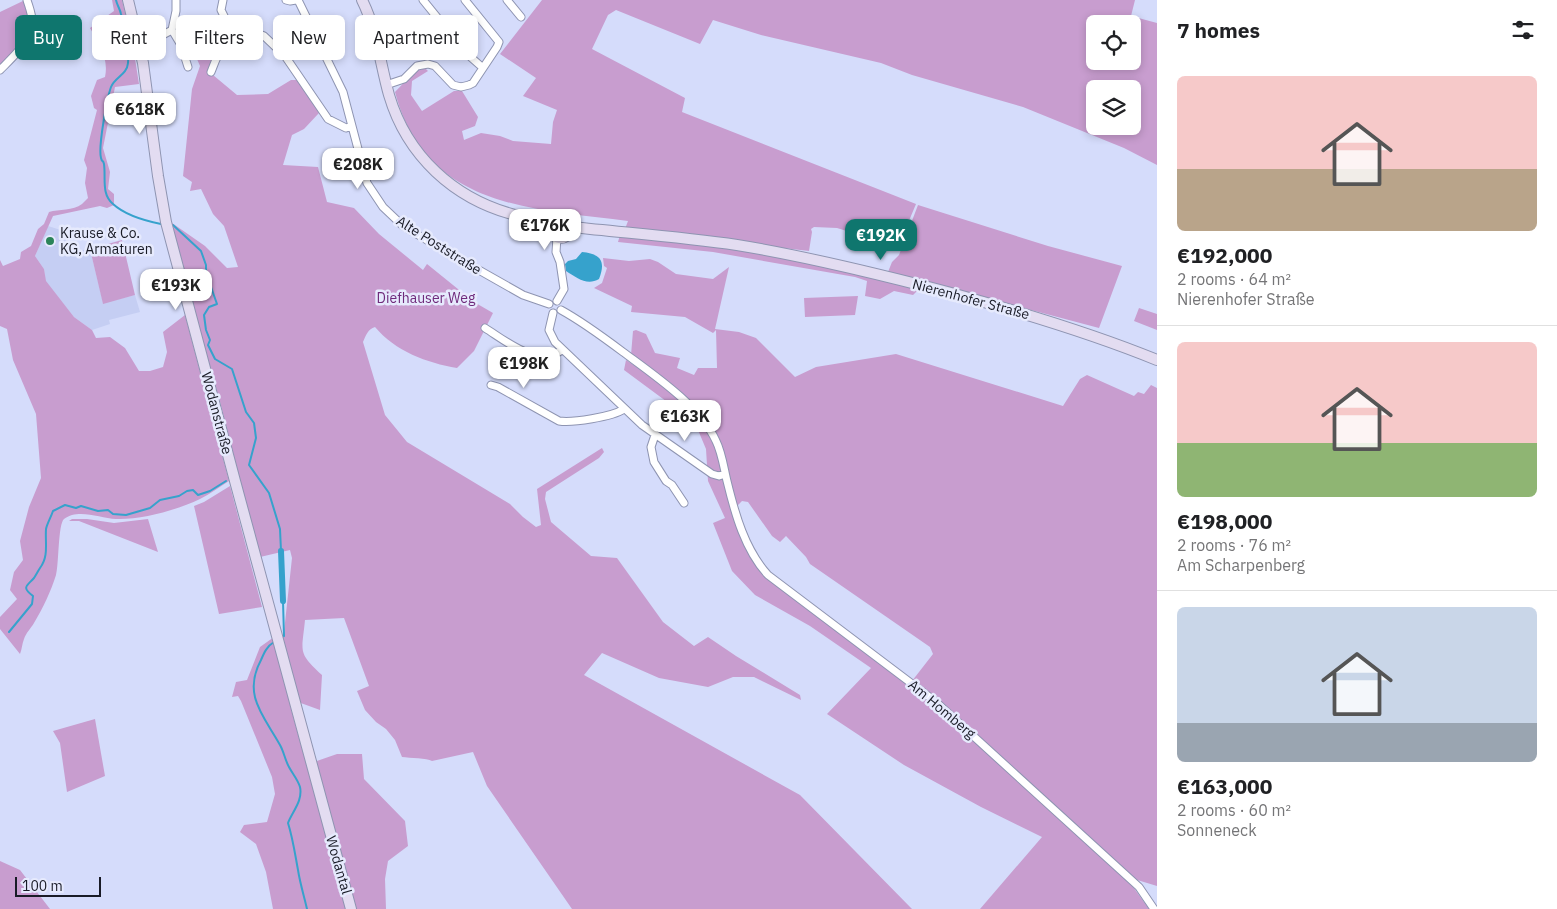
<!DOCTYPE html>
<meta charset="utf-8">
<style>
body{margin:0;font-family:"IBM Plex Sans",sans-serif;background:#f6f6f6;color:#202124;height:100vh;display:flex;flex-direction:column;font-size:19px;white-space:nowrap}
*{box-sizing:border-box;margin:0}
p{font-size:16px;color:#757577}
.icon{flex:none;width:28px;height:28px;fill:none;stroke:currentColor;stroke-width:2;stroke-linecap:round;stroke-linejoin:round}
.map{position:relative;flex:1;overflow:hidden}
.side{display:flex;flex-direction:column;background:#fff;width:400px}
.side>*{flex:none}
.guide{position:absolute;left:15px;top:15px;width:475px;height:45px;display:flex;gap:10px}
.buttons{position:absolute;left:1086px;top:15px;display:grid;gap:10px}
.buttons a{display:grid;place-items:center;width:55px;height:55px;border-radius:8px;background:#fff;box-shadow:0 2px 8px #0003;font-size:25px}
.scale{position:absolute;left:15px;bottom:12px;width:86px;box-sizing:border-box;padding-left:5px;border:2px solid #191b26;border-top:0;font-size:14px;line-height:18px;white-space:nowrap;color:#191b26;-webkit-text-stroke:4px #e6eafd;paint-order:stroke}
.price{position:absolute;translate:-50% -42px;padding:0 11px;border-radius:10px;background:#fff;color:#222;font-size:16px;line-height:32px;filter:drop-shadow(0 1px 2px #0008)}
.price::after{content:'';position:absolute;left:50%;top:30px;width:15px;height:11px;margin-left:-8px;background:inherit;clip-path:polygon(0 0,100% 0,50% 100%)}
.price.on{background:#0f766e;color:#fff}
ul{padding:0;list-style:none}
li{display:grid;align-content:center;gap:10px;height:265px;padding:0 20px}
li+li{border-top:1px solid #e0e0e0}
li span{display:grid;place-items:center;height:155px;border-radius:8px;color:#555}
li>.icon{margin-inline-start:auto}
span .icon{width:90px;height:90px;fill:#fffc;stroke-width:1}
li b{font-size:21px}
h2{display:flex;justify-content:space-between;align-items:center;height:60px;padding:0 20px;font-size:21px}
.tag{padding:0 18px;border-radius:8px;background:#fff;box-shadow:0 2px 8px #0003;font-size:18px;line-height:45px}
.tag.on{background:#0f766e;color:#fff}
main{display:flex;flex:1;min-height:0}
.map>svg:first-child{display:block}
.built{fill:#c5cef3}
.green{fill:#c89dcf;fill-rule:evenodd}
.water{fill:#36a2cc}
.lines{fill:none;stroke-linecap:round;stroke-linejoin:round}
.stream{stroke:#36a2cc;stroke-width:2}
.canal{stroke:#36a2cc;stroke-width:6}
.street-casing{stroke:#8e94b1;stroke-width:9}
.secondary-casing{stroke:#8e94b1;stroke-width:12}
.street{stroke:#fff;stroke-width:7}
.secondary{stroke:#e3dcf1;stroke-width:10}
.poi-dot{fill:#2b8459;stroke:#e6eafd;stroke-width:2}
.labels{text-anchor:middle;stroke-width:5;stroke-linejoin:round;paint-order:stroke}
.poi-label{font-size:14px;fill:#191b26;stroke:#e6eafd;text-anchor:start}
.street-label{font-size:14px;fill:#191b26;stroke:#e6eafd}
.park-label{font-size:14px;fill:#6f2a7b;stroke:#e6eafd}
</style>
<main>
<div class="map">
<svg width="1157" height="909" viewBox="0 0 1157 909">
<rect width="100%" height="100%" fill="#d5dcfb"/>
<path class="built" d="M48 226 67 232 69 241 76 254 87 248 90 249 103 303 135 295 140 312 109 320 110 324 92 330 74 317 45 281 44 269 35 256Z"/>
<path class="green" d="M25 0 30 30 12 56 0 68V12Z
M112 0H122L133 46 139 84 115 87 103 148 110 172 108 189 114 194V205L107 208 100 206 53 216 35 256 44 269 46 281 74 317 92 330 96 338 110 337 125 348 139 371H150L163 367 167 352 163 332 185 315 229 481C219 487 210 494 200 499 177 510 141 520 116 519 100 518 78 508 64 519 58 524 59 564 56 575 51 591 43 608 34 623 31 628 26 633 24 639 22 644 22 649 20 654L0 629V617L17 599 10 590 14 572 23 560 20 541 29 507 41 478 36 414 13 360 7 329 0 326V260L3 266 20 259 21 252 31 246 38 229 44 224 49 212C59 209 73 211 82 204 84 202 86 200 88 198L85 183 87 168 84 160 97 110 94 108 91 96 97 80 105 77C109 58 99 44 90 28L114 11Z
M542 0H1135L1131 16 1157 23V165L1124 148 1023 107 912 75 881 63 761 35 713 20 700 44 616 10 608 15 592 49 685 98 682 112 916 204 898 247 837 228 814 227 811 229 812 232 809 251 625 229 628 221C530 209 425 207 395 92L414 72 425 68 428 71 412 81 411 95 422 111 454 91H462L478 117 475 126 462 131 464 140 481 133 500 136 513 141 551 144 553 122 557 110 523 96 536 78 500 54ZM1095 24H1132V61H1095ZM1095 89H1132V126H1095Z
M212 57 213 75 237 95 268 94 291 80H299L319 113 304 129 292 135 283 165 318 167 327 202 354 208 379 234 423 270 427 264 474 302 493 313 474 351 457 368C427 363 395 351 375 327 368 329 366 335 363 342L385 415 407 442 510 504 523 517 536 527 541 525 537 489 602 448 604 452 599 458 546 492 545 499 551 522 591 556 617 558 663 622 694 646 708 637 736 656 800 695 801 700 754 677H733L708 687 659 678 602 653 584 675 800 795 912 909H572L487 786 473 752 432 761C427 758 410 758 402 757L395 740 386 729 376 722 365 710 357 691 369 686 344 618 305 620C302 652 297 652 322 675L320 710 298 702 283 641 292 558 290 550 260 557 219 398 197 324 172 223 205 246 227 268 238 267 224 226 213 214 201 189 190 191 192 182 183 176 192 89 200 66 197 59Z
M918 205 1048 246 1122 266 1099 328 888 272 892 262 899 255Z
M620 235 717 245 822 264 919 289 913 295 894 291 880 299 865 296 867 281 855 277 713 252 618 242Z
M122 240 135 295 103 304 90 249Z
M603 258 629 261 650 259 658 262 676 274 713 279 729 267 715 329 739 332 756 338 795 377 816 367 896 354 1063 406 1080 379 1087 375 1134 396 1138 392 1144 394 1151 385 1157 388V886L1134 879 912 681 933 654 930 647 810 564 806 557 786 536 780 542 772 536 748 502 742 501 736 507 755 563 935 703 1131 884 1149 909H980L1042 837 981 807 904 765 827 714 871 668 810 626 755 595 732 571 713 523 725 518 708 481 706 449 698 430 678 410 624 370 626 360C654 378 684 399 704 426 707 432 710 438 714 443L708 423 631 355 633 331 636 330 646 334 655 353 680 358 677 368 694 375 698 368H717L716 330 713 333 685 317 631 312 632 306 594 288 602 283 607 268 604 266Z
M858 296 855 315 805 317 804 298Z
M1139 308 1157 314V330L1134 321Z
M230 486 262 607 219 614 194 506 204 502Z
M72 519H87L114 523 148 519 158 552 79 521H69Z
M274 637 291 709 346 909H273L266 872 256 844 240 832 244 825 267 822 275 794 272 777 241 701 238 696 232 697 236 682 247 680 260 647Z
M95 719 105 776 67 792 60 743 53 731Z
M337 754H362L364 779 405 821 408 846 388 861 385 879 386 909H356L355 906 314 762Z
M0 861 20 870 50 909H0Z"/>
<path class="water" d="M582 252C601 254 606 261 599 279 587 286 577 278 566 271L565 264 568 261 576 259Z"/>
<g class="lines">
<path class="stream" d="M116 0C117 5 120 9 121 14 124 25 129 53 128 63 127 75 115 77 111 87 107 98 98 147 101 158 102 163 103 159 104 164 106 178 101 194 113 204 125 215 146 221 161 224
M171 225H173L201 251 206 265V273L217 304 209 307 204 315 206 330 210 340 208 345 215 359 232 369 246 412 254 423 256 438 249 465 269 493 280 529 281 551
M9 632 32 604 33 596C21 587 27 586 34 578 36 575 38 571 40 568 49 556 45 543 46 529 47 524 51 517 53 511L65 505 76 508 81 506 98 511 108 510 113 514 126 515 150 508 160 500 179 496 187 491 193 490 198 495 210 491 226 481
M282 637 284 636 283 601
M274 642C267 646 264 653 261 660 242 695 264 716 280 745 284 752 285 760 289 767 292 773 298 780 300 787 303 801 292 812 288 823 293 839 295 854 298 870 300 883 304 896 307 909"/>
<path class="canal" d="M281 551 283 601"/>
<defs>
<path id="street" d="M223 0 221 10 224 16
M286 0 290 1 296 0
M298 0 343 92 367 183 383 207 403 226 447 252 523 295 549 304
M423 0 466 53 483 68
M507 0 521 17
M172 30 181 45 188 67
M139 43 157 38 172 30 176 11V0
M0 70C12 58 30 42 32 24 33 16 29 7 27 0
M211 72C216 60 220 44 234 39 243 37 251 38 259 34L264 36 285 56 328 119 346 128 352 126
M386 85 404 79 417 66 428 64 435 66 453 85 461 87 469 85 473 83 497 47 499 42 465 0
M557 237 556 252 560 262 564 289 557 301
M561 310C583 322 603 337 623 352 654 375 700 406 716 441 722 453 724 469 727 481 735 514 745 550 768 575L936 702 1139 887 1154 909
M553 313 549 330 555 342 642 425 712 474 719 476 725 474
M485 328C506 341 537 368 562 350
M491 385 498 387 559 421C572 423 612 417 624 409
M655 435 651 447 654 462 666 481 672 485 684 503"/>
<path id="secondary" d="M128 0 143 63 158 176 166 222 235 481 351 909
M362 0C377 30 380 63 389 95 407 156 454 199 515 215 528 219 540 219 553 221
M537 223C541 224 546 226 549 228 551 230 552 233 554 235 563 243 571 234 571 226L566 218 559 217 552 223 551 230
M572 227C627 233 682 237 737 245 811 257 883 275 955 294 1024 313 1091 333 1157 360"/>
</defs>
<use href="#street" class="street-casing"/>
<use href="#secondary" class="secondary-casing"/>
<use href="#street" class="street"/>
<use href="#secondary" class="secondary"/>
</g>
<circle class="poi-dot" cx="50" cy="241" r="5"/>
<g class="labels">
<g class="poi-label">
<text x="60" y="238">Krause &amp; Co.<tspan x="60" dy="16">KG, Armaturen</tspan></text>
</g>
<g class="street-label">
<text transform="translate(439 245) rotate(32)" y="5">Alte Poststraße</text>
<text transform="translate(971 299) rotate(15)" y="5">Nierenhofer Straße</text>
<text transform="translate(217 413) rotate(75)" y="5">Wodanstraße</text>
<text transform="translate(942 709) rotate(40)" y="5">Am Homberg</text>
<text transform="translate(339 865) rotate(74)" y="5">Wodantal</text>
</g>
<g class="park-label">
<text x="426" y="303">Diefhauser Weg</text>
</g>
</g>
</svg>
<div class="buttons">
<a><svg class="icon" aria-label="locate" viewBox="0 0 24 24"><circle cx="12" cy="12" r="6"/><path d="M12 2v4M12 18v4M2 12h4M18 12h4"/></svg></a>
<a><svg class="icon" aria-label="layers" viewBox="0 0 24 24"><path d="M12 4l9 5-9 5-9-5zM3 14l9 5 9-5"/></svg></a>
</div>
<div class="scale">100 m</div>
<b class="price" style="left:140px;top:135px">€618K</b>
<b class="price" style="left:358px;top:190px">€208K</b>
<b class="price" style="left:545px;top:251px">€176K</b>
<b class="price on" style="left:881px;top:261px">€192K</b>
<b class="price" style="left:176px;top:311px">€193K</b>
<b class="price" style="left:524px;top:389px">€198K</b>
<b class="price" style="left:685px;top:442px">€163K</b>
<div class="guide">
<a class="tag on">Buy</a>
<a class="tag">Rent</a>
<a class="tag">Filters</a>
<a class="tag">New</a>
<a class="tag">Apartment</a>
</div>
</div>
<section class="side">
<h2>7 homes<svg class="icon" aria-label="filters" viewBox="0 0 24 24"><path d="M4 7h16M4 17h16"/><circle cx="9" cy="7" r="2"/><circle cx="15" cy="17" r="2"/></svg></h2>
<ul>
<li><span style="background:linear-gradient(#f6c9c9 60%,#b9a48a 0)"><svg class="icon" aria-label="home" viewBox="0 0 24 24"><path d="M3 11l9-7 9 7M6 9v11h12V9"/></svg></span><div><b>€192,000</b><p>2 rooms · 64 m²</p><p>Nierenhofer Straße</p></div></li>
<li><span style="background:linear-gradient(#f6c9c9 65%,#8fb573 0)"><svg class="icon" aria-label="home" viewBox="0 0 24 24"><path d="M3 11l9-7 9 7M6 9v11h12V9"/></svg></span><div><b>€198,000</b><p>2 rooms · 76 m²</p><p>Am Scharpenberg</p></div></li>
<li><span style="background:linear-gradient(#c9d6e8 75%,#9aa5b1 0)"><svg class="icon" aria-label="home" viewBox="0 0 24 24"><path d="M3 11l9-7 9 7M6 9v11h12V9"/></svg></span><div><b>€163,000</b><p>2 rooms · 60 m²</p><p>Sonneneck</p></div></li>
</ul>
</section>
</main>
